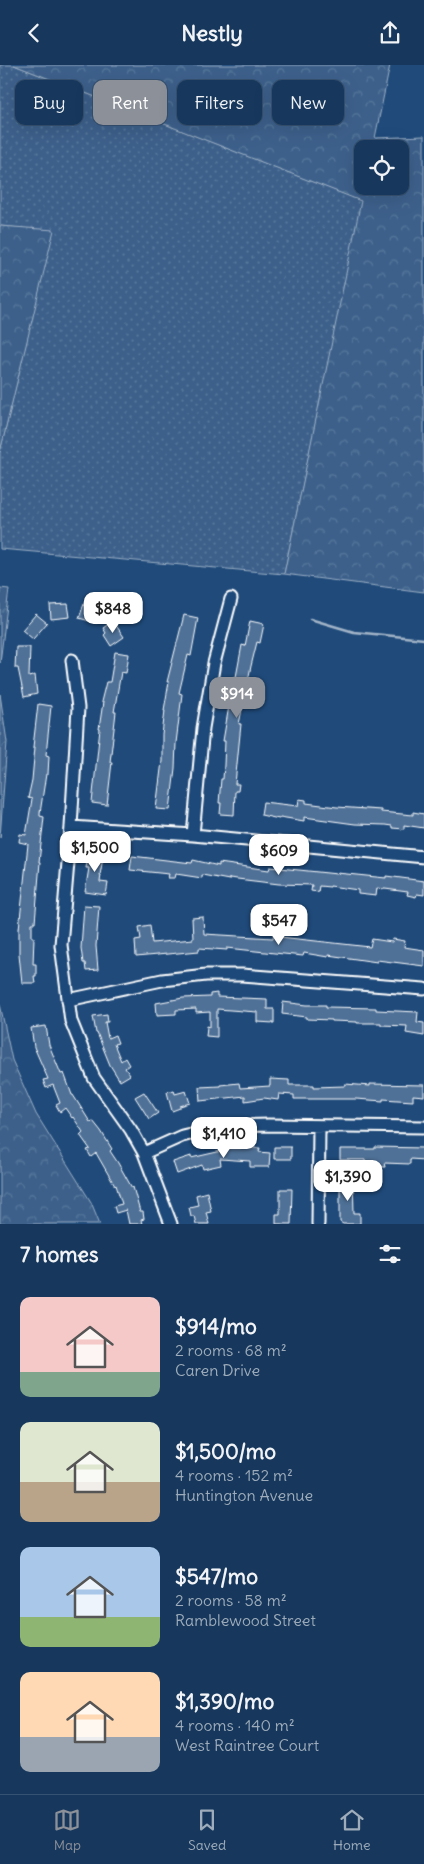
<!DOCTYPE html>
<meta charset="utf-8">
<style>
body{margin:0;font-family:Delius,sans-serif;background:#203f62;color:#f1f3f6;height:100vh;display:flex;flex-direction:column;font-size:19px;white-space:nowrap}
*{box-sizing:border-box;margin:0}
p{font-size:16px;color:#9eacbb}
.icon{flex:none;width:28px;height:28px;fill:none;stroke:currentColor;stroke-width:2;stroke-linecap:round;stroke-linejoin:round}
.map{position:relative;height:1159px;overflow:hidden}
.panel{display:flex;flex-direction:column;background:#17385c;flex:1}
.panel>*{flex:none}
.hud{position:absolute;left:15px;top:15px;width:395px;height:45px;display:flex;gap:10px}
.buttons{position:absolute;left:354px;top:75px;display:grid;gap:10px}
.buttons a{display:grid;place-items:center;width:55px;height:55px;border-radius:10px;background:#17385c;box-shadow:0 5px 20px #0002,0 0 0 1px #365272;font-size:25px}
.price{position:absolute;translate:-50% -42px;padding:0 11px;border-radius:10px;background:#fff;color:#222;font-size:16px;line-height:32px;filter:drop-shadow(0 1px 2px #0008)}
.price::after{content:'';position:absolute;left:50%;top:30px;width:15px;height:11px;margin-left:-8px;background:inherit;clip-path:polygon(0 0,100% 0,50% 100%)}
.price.current{background:#8c9099;color:#fff}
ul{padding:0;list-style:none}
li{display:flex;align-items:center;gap:15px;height:125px;padding:0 20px}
li span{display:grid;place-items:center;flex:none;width:140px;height:100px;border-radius:10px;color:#555}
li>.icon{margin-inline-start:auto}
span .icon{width:60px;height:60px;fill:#fffc;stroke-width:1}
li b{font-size:21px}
h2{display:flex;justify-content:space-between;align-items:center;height:60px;padding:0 20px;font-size:21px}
.pill{padding:0 18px;border-radius:10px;background:#17385c;box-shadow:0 5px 20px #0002,0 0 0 1px #365272;font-size:18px;line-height:45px}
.pill.current{background:#8c9099;color:#fff}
header{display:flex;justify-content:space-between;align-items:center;height:65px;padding:0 20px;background:#17385c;font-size:22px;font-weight:700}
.tabs{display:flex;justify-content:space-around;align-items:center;height:70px;border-top:1px solid #365272;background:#17385c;font-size:14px;color:#9eacbb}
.tabs a{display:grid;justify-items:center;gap:2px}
.tabs .current{color:#8c9099}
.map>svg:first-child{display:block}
.grass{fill:url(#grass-dots);stroke:#9eb0c5}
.forest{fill:url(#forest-crowns);stroke:#9eb0c5;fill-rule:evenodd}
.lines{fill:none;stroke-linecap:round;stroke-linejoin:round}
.stream{stroke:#a3b5c8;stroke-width:2.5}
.building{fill:#507197;stroke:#fff}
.minor-casing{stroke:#fff;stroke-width:15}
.minor{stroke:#1f4a7a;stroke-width:11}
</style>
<header><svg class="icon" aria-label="back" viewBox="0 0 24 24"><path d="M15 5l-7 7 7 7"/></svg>Nestly<svg class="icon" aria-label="share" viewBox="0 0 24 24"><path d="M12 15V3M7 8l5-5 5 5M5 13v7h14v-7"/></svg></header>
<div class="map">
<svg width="424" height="1159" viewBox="0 0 424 1159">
<defs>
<pattern id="grass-dots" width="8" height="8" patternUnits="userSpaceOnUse" patternTransform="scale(1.25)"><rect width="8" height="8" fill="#3c618b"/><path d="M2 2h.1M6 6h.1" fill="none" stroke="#59799c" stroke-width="1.8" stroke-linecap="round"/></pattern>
<pattern id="forest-crowns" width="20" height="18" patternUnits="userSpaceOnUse" patternTransform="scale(1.25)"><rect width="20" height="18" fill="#3c618b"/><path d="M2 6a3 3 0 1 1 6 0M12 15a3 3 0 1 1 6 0" fill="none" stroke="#59799c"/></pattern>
</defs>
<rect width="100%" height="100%" fill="#1f4a7a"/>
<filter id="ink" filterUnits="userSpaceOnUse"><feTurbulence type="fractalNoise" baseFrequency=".02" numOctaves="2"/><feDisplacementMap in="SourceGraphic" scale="10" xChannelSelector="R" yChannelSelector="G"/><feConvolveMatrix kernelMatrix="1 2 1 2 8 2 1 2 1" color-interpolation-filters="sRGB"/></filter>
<g filter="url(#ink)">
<path class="grass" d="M0 0H14L362 136 284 509 0 484V387L53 166 0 161Z"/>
<path class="forest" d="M14 0H390L375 73 424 71V527L284 509 361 136ZM362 84H400V121H362Z
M0 161 54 165 0 387Z
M0 523 9 524 0 598Z
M0 629 7 677 0 773Z
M0 939 12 995 36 1049 91 1137 100 1159H0Z"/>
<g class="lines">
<path class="stream" d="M310 554 354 567 424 574"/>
</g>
<path class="building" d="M68 539 70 552 51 554 50 540Z
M84 539 102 545 97 558 79 553Z
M36 549 47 558 33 574 22 565Z
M184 550 198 553 191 591 188 590 179 628 182 629 176 678 175 703 170 745 156 744 162 696V670L165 645H164L169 617H167Z
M113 556 124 572 111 581 104 570 106 568 103 563Z
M250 556 264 559 260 578 257 577 251 601 239 659H241L235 719H239L238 726H235L234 750 220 749 221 738H219L221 714H223L224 700 225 676H223L232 623H230L233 612H236L242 580 245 581Z
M16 582H30L29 612 35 610 37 629 24 632 18 603H15Z
M115 587 129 589 126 608 121 607 114 647H116L110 697H112L107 740 92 738 100 664H99L103 637H101L106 617H110Z
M38 639 51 641 46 690 49 691 48 709H46L40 748V751L44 752 39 797H40L35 858H32V872H34L33 899H36V911H34L35 918H22L19 889V864L28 779 19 777 20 769 26 770 32 734 28 733 32 715 35 682H33Z
M299 734 306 735V738L337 742 381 745V747L413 750V747L424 749V763L404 760V764L392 763V761L385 760 355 759 304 752V756L280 752 279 754 261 750 263 737 298 741Z
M89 784 104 787 100 810H101L100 817 108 818 106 830 85 827 89 803H86Z
M132 791 192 798 193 795 219 801V798L269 805 270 802 337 809V808L386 813V811L424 816V830L417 829 416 832 407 830 408 827 377 823 376 831 358 829V825L330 821V822L319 821 318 827 311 826 312 820 279 819 229 813V815L202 810V813L176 809 175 813H168L169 809 130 805Z
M84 840 99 841 96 881 98 905 86 906 85 898H83L81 883Z
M203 852 204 869 273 873 274 865 281 866 280 872 370 882 372 874 392 877 393 874 405 876 404 882 424 885V901L377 895V897L328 890V892L304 888 303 891 227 883V885L199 883V886L136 892 135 875 141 874 139 862 150 860 152 878 193 874 192 853Z
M217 928V932L267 934V944H274V958L257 957V947L217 944V972L206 971 207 961 210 962V947L196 948V944L176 945V949L157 950 156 938 183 933 210 932V929Z
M283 937 307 940H326V942L376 943V945L418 947 417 957 424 958V971L406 968 407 961 381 960V958H357V957L332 956V955L307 954V952L282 949Z
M107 949 108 957H105L108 973 115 970 118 978 114 979 121 996 125 993 129 1000 125 1003 130 1010 120 1016 110 1000 97 968H96L93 951Z
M46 961 49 980 61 1009 64 1008 72 1030H73L90 1057 93 1056 101 1066 112 1084 110 1086 118 1098 132 1123 133 1122 140 1147H143L144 1154 141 1155 142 1159H129L126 1145 116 1148 114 1141 122 1139 116 1120 115 1121 96 1088 91 1092 87 1085 90 1084 80 1070 83 1067 73 1052 72 1053 65 1043 60 1047 56 1040 60 1038 53 1020 46 1023 43 1015 48 1014 34 982 31 963Z
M270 1014 289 1015V1020H314V1022L345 1021V1019L370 1021V1019L424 1020V1031L413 1030V1036L383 1034V1036L356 1034H294V1030L279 1029 278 1035 264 1033 245 1036V1031L200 1036 199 1022 220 1021V1020L239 1018 240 1023 270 1021Z
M174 1025 175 1029 186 1026 190 1038 180 1041V1043L172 1046 167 1027Z
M144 1027 158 1048 149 1054 135 1032Z
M274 1082H291V1094H274Z
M375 1082 424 1083V1095L410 1094V1099L384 1098 385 1102H376V1106H366L365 1095H340V1084H375Z
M226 1083H260L259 1087 270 1088 269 1102H250V1096L220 1094 221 1100 203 1104 202 1100 177 1109 173 1097 191 1091V1093L226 1085Z
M340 1112H353L354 1148H360V1159H343L340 1157Z
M280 1124H292L291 1159H276V1149H280Z
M207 1127 211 1146 206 1147 209 1159H196L194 1151H191L189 1142 198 1140 196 1130Z"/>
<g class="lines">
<defs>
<path id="minor" d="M72 595 78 643 71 762 61 880 71 956 94 1013 131 1065 144 1088 171 1159
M71 762 193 770 424 792
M193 770 203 663 214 598 231 534
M68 935 162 915 206 910H242L424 924
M144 1088 182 1071 207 1065 233 1061 269 1060 424 1062
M318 1159 319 1062"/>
</defs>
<use href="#minor" class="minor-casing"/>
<use href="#minor" class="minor"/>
</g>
</g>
</svg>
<div class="buttons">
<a><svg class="icon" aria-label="locate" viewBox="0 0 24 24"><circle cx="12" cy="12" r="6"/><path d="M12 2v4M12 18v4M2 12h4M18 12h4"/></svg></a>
</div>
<b class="price" style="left:113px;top:569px">$848</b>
<b class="price current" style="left:237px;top:654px">$914</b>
<b class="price" style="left:95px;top:808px">$1,500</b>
<b class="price" style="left:279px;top:811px">$609</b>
<b class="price" style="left:279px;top:881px">$547</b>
<b class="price" style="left:224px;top:1094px">$1,410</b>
<b class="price" style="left:348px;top:1137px">$1,390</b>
<div class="hud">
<a class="pill">Buy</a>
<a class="pill current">Rent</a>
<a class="pill">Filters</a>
<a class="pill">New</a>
</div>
</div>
<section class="panel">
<h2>7 homes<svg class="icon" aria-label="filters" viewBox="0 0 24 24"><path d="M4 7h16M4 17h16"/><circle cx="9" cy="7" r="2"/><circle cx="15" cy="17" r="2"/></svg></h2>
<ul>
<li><span style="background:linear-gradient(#f6c9c9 75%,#7fa58c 0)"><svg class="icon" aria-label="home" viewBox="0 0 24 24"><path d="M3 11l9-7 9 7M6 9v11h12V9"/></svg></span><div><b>$914/mo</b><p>2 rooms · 68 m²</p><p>Caren Drive</p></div></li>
<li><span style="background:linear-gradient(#dfe7d0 60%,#b9a48a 0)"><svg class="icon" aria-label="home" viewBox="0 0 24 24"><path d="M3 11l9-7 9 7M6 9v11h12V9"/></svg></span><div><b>$1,500/mo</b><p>4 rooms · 152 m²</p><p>Huntington Avenue</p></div></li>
<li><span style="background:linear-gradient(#a9c7e8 70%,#8fb573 0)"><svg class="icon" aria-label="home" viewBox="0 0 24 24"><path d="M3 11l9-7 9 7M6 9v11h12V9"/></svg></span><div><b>$547/mo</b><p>2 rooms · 58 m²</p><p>Ramblewood Street</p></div></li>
<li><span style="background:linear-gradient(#ffd9b3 65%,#9aa5b1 0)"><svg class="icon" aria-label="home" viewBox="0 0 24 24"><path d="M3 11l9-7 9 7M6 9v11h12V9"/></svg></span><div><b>$1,390/mo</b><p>4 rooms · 140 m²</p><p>West Raintree Court</p></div></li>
</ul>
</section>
<nav class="tabs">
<a class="current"><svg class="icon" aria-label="map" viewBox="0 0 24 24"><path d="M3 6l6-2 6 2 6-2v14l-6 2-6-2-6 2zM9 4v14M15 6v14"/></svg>Map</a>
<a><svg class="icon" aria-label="saved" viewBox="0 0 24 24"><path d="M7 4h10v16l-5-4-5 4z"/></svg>Saved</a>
<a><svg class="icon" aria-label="home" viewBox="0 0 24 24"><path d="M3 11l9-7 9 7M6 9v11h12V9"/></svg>Home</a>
</nav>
